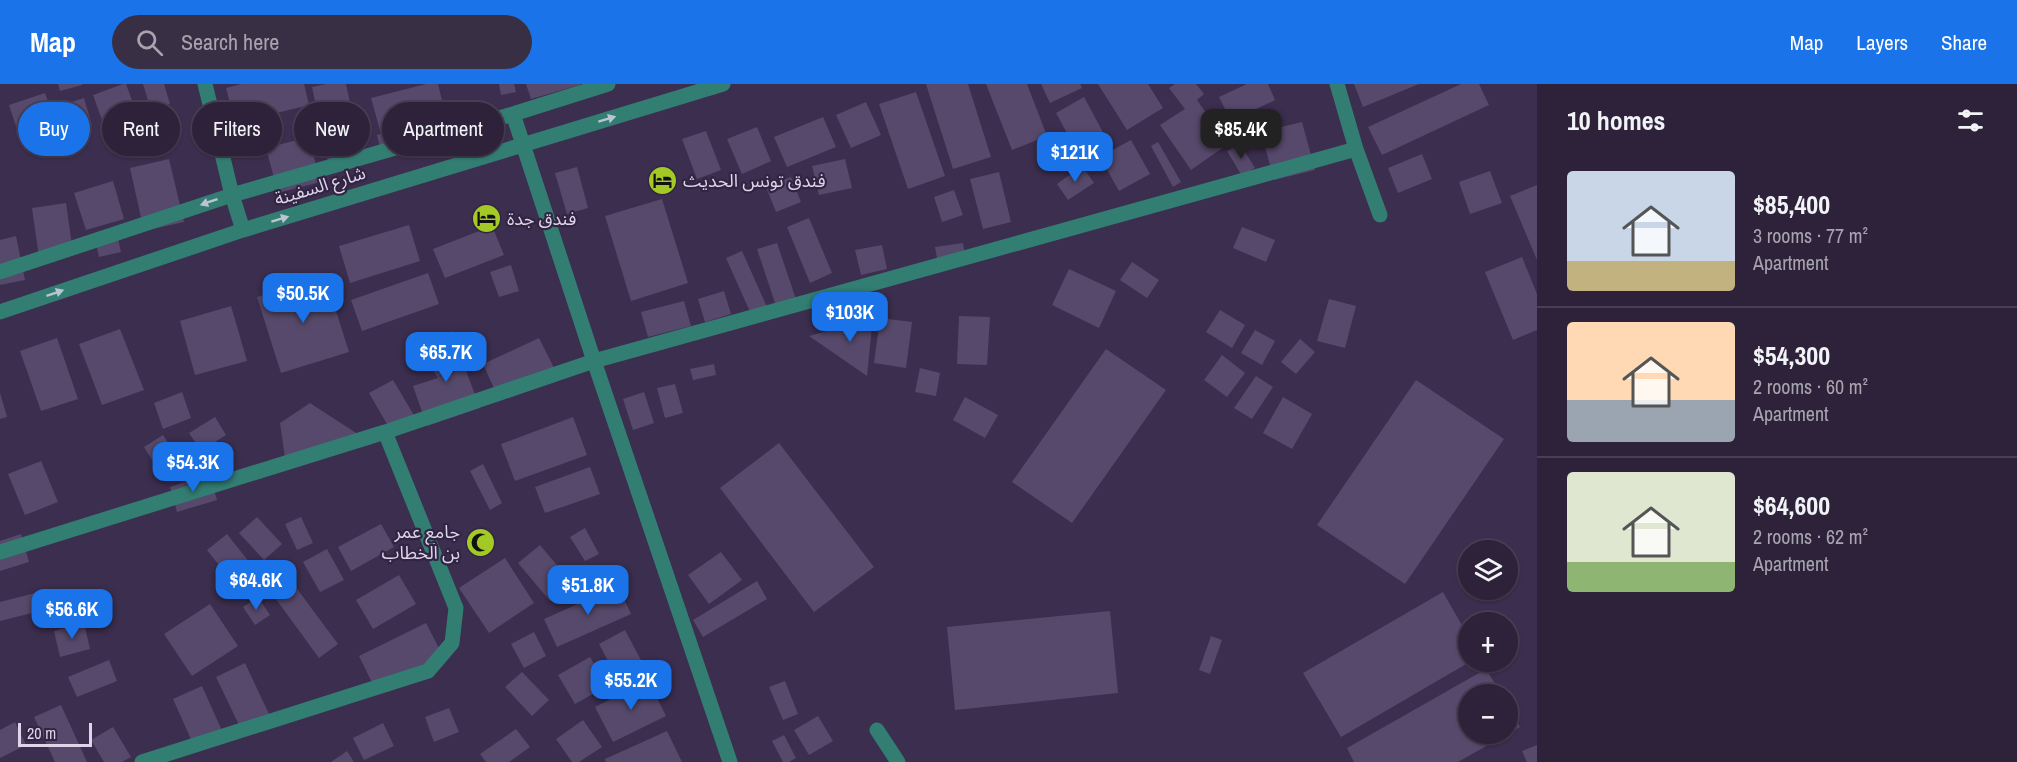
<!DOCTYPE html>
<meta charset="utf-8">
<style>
body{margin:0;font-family:"Archivo Narrow","Noto Sans Arabic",sans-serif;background:#392f45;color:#f1f3f6;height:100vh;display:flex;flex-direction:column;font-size:22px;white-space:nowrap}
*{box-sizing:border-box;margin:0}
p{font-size:20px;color:#a7a4af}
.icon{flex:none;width:33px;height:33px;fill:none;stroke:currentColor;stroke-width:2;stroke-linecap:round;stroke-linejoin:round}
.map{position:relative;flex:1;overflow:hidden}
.drawer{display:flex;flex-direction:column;background:#2d223a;width:480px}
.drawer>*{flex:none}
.guide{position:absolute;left:18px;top:18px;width:570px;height:54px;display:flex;gap:12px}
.controls{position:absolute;left:1458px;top:456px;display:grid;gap:12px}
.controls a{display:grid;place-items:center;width:60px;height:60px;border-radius:50%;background:#2d223a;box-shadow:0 2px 4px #0004,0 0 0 2px #483f54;font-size:30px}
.scale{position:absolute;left:18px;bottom:15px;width:74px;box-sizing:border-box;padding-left:6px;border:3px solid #ddd5ea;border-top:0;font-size:16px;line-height:21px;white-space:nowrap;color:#ddd5ea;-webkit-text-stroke:4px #322443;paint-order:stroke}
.price{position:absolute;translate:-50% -51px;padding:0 14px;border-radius:12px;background:#1a73e8;color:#fff;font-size:20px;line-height:39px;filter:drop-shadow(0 2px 3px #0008)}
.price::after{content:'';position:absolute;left:50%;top:36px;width:18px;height:14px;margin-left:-9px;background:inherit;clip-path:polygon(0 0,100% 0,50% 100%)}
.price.selected{background:#222;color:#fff}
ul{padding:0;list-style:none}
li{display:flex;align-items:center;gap:18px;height:150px;padding:0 30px}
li+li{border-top:2px solid #483f54}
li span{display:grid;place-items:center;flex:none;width:168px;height:120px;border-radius:6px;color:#555}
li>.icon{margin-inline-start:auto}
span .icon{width:72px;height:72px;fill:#fffc;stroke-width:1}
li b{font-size:26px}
h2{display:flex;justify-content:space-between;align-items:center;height:72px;padding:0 30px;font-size:26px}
.chip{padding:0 21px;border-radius:27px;background:#2d223a;box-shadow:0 2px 4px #0004,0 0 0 2px #483f54;font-size:21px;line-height:54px}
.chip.selected{background:#1a73e8;color:#fff}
header{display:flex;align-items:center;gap:36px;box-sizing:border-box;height:84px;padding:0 30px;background:#1a73e8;color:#fff}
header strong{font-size:28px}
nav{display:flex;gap:33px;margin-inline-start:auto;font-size:21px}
.search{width:420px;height:54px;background:#392f45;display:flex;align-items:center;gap:15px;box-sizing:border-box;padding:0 21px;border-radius:33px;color:#a7a4af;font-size:22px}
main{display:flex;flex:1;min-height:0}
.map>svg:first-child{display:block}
.building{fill:#57496b}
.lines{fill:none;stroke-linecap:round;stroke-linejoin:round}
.minor{stroke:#337e73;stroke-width:15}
.oneway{fill:#bbc4d2}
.labels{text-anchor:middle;stroke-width:4.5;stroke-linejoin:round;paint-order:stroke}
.poi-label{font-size:18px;fill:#ddd5ea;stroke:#322443;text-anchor:start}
.street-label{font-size:18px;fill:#ddd5ea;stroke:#322443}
</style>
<header>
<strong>Map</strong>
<div class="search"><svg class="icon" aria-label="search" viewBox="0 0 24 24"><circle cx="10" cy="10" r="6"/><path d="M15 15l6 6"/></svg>Search here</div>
<nav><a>Map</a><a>Layers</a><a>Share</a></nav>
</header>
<main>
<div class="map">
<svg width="1537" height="678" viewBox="0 0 1537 678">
<rect width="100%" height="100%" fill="#3c2e4e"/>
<path class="building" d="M58 0H82V1L60 7Z
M123 0H126L144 49 111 61 93 11Z
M143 0H164L170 20 151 26Z
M241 0H304L309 21 235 39 226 4Z
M326 0H346L363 80 330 87 312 3Z
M426 0H438L446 33 458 30 463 51 382 71 377 51 381 50 371 14Z
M499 0H514L516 8 501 11Z
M526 0H580V1L531 15Z
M926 0H968L991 73 953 85Z
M986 0H1027L1047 52 1012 66Z
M1041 0H1080L1082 4 1050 19Z
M1098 0H1148L1163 24 1127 46Z
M1175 0H1196L1204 10 1197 16 1228 60 1191 86 1160 41 1185 25 1169 4Z
M1247 0H1268L1275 16 1231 37 1219 13Z
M1354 0H1419L1363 23Z
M1461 0H1479L1489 21 1382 71 1368 43Z
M916 8 945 92 908 105 879 20Z
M45 9 57 42 20 54 9 21Z
M1084 13 1106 54 1078 69 1056 29Z
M84 14 92 41 71 48 62 21Z
M866 18 881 51 851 64 836 31Z
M823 33 836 63 787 83 774 53Z
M1302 38 1315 86 1274 96 1261 48Z
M757 43 771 77 742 90 727 55Z
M706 47 721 86 697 95 682 55Z
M309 53 320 98 278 109 266 64Z
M1131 56 1150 90 1119 107 1100 73Z
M1158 58 1181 98 1173 103 1151 62Z
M1240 60 1255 84 1242 92 1227 67Z
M1422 70 1432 95 1398 109 1388 84Z
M169 75 184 138 144 147 130 84Z
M845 75 852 104 819 111 812 82Z
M1082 82 1094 99 1068 116 1057 100Z
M577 83 588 124 567 130 555 89Z
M1490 87 1502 119 1470 130 1459 98Z
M999 88 1011 138 983 145 970 95Z
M791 93 801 118 776 128 766 103Z
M113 97 124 135 86 146 74 109Z
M1537 101V176L1510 112Z
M954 106 963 131 942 138 934 113Z
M662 115 688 199 631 217 605 132Z
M66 119 73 168 39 173 32 124Z
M809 134 832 189 810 199 787 143Z
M409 141 420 177 350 199 339 162Z
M492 142 504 171 445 194 433 165Z
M1242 143 1275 156 1266 178 1233 164Z
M117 150 121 168 99 173 95 155Z
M16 152 25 196 0 201V156Z
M777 159 799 224 779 231 757 165Z
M963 159 966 180 939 185 935 163Z
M882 161 887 185 861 191 855 166Z
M742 167 767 223 751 230 726 174Z
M1522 173 1537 210V246L1513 256 1485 188Z
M1132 178 1159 196 1147 214 1120 196Z
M511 181 519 207 499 213 490 188Z
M1069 185 1116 207 1099 244 1052 221Z
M428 189 439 220 362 247 351 216Z
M325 192 349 268 281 289 257 213Z
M724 207 731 230 705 238 698 215Z
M1329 215 1356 222 1345 264 1317 257Z
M684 217 691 242 648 253 641 228Z
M231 222 247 277 195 291 180 237Z
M1220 226 1245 241 1232 264 1206 248Z
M959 232 990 233 987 281 957 280Z
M873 233 867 292 809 252 838 244Z
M880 234 912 238 906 284 874 279Z
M120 245 144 306 102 321 79 260Z
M1255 246 1275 257 1262 281 1241 269Z
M453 247 471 272 439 293 465 284 480 324 427 342 413 302 438 294 421 268Z
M57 254 78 315 41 327 20 267Z
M539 254 555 286 498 313 483 280Z
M1300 255 1315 268 1296 290 1281 278Z
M1106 265 1166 306 1072 439 1012 398Z
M1222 271 1245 289 1227 313 1204 296Z
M714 280 716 291 693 296 690 285Z
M920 284 940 289 936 312 915 308Z
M1256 292 1273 303 1252 335 1234 324Z
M393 296 415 333 391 347 369 309Z
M1416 296 1504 355 1405 500 1317 441Z
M675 300 683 329 665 334 657 304Z
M182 308 191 334 163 345 154 319Z
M644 308 654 339 633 346 623 315Z
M0 309 7 333 0 335Z
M965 313 998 331 985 354 953 336Z
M1283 313 1312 330 1292 365 1263 349Z
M310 319 373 360 286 381 280 339Z
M215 333 226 351 201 367 189 349Z
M573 333 587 371 515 397 501 360Z
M163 351 174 368 155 381 144 363Z
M779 359 874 483 814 528 720 404Z
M41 377 58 418 25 431 8 390Z
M483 380 502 419 490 426 470 387Z
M590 383 600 410 545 429 535 403Z
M209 390 217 416 177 428 170 403Z
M257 433 282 460 264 476 239 449Z
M301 433 313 459 297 466 285 440Z
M381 440 394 463 351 487 338 463Z
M585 444 599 470 585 477 570 453Z
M21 450 29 478 0 487V457Z
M227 450 258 489 237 504 207 466Z
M540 461 572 499 550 517 518 479Z
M327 465 344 496 320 508 303 478Z
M721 468 742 496 709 520 688 491Z
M505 474 534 519 489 549 459 504Z
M399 491 416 520 373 545 356 516Z
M289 494 338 560 319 574 270 507Z
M757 497 767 515 703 553 693 536Z
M618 502 631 530 557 563 544 535Z
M39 508 44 526 0 537V518Z
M1443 508 1468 552V579L1341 653 1303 589Z
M258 513 270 531 255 541 243 523Z
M210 520 238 562 192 592 164 550Z
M1110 527 1118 609 955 626 947 543Z
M84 539 90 565 60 573 54 547Z
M426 539 444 574 376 607 359 572Z
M625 546 642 578 616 592 599 560Z
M534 548 546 572 524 584 511 560Z
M1211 552 1222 556 1210 590 1199 586Z
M590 573 607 602 575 620 558 591Z
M109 576 117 597 77 613 68 593Z
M245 579 269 630 240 643 216 593Z
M1486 585 1501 610H1468V650H1508V621L1520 643 1458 678H1354L1347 664Z
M522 588 549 616 532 632 505 603Z
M648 596 666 632 613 658 595 623Z
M785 597 798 630 783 636 769 603Z
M202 602 223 649 194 662 173 615Z
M61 621 87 678H55L34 633Z
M449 624 459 648 434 658 425 633Z
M818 632 833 657 809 671 794 646Z
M583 636 602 663 579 678H572L556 655Z
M15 638 26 661 0 674V646Z
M383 639 394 662 364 676 353 654Z
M113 643 131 673 122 678H104L91 656Z
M516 645 530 663 509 678H486L480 670Z
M667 647 682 678H606L605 675Z
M784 651 796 674 789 678H783L772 657Z
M1537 661V678H1527L1522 667Z
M347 667 354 678H331Z"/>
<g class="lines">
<path class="minor" d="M205 0 232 111 243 146
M1337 0 1356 65 1380 131
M513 30 594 277 730 678
M0 188 232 111 513 30 608 0
M0 228 243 146 723 0
M0 468 385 348 594 277 1356 65
M877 646 898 678
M142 678 428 587 452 559 456 524 385 348"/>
</g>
<defs><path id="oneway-solid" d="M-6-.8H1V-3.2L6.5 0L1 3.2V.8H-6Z" transform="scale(1.5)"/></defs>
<g class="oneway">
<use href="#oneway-solid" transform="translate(607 35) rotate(-17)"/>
<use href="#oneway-solid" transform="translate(209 118) rotate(161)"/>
<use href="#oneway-solid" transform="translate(280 135) rotate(-17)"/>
<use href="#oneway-solid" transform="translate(55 209) rotate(-19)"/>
</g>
<defs>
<symbol id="hotel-disc" viewBox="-11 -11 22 22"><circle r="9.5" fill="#a3c927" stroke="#322443"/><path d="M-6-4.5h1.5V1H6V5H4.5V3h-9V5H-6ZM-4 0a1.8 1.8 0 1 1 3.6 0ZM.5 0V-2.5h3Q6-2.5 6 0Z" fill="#111"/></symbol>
<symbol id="mosque-disc" viewBox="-11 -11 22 22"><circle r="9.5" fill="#a3c927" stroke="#322443"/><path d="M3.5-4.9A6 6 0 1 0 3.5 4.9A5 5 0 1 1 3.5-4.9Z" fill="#111"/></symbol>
</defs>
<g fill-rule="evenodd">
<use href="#hotel-disc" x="646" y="80" width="33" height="33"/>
<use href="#hotel-disc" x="470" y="118" width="33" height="33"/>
<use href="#mosque-disc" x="464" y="442" width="33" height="33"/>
</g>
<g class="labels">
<g class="poi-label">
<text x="683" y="103">فندق تونس الحديث</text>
<text x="507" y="141">فندق جدة</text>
<text x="460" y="454" text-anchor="end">جامع عمر<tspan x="460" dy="21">بن الخطاب</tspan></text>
</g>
<g class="street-label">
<text transform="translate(320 102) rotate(-17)" y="6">شارع السفينة</text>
</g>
</g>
</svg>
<div class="controls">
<a><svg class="icon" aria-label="layers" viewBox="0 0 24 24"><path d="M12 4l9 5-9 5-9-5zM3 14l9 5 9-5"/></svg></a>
<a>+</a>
<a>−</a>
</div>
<div class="scale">20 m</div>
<b class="price selected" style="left:1241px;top:76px">$85.4K</b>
<b class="price" style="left:1075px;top:99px">$121K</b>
<b class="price" style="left:303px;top:240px">$50.5K</b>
<b class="price" style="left:850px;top:259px">$103K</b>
<b class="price" style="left:446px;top:299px">$65.7K</b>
<b class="price" style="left:193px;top:409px">$54.3K</b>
<b class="price" style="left:256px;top:527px">$64.6K</b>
<b class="price" style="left:588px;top:532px">$51.8K</b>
<b class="price" style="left:72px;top:556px">$56.6K</b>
<b class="price" style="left:631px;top:627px">$55.2K</b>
<div class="guide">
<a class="chip selected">Buy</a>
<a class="chip">Rent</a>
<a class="chip">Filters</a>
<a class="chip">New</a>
<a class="chip">Apartment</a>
</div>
</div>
<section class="drawer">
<h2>10 homes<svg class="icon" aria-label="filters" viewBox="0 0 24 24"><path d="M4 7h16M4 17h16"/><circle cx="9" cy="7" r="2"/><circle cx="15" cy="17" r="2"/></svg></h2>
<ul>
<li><span style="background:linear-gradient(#c9d6e8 75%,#c2b280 0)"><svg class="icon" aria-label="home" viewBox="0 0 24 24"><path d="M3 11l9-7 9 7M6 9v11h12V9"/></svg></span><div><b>$85,400</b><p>3 rooms · 77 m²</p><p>Apartment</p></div></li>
<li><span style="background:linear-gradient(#ffd9b3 65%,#9aa5b1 0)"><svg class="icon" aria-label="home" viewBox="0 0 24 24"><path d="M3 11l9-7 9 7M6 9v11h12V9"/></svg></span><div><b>$54,300</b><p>2 rooms · 60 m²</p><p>Apartment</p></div></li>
<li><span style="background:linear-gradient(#dfe7d0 75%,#8fb573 0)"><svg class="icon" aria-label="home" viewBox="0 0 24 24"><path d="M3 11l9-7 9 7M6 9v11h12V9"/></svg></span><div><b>$64,600</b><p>2 rooms · 62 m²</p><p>Apartment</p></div></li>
</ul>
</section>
</main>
